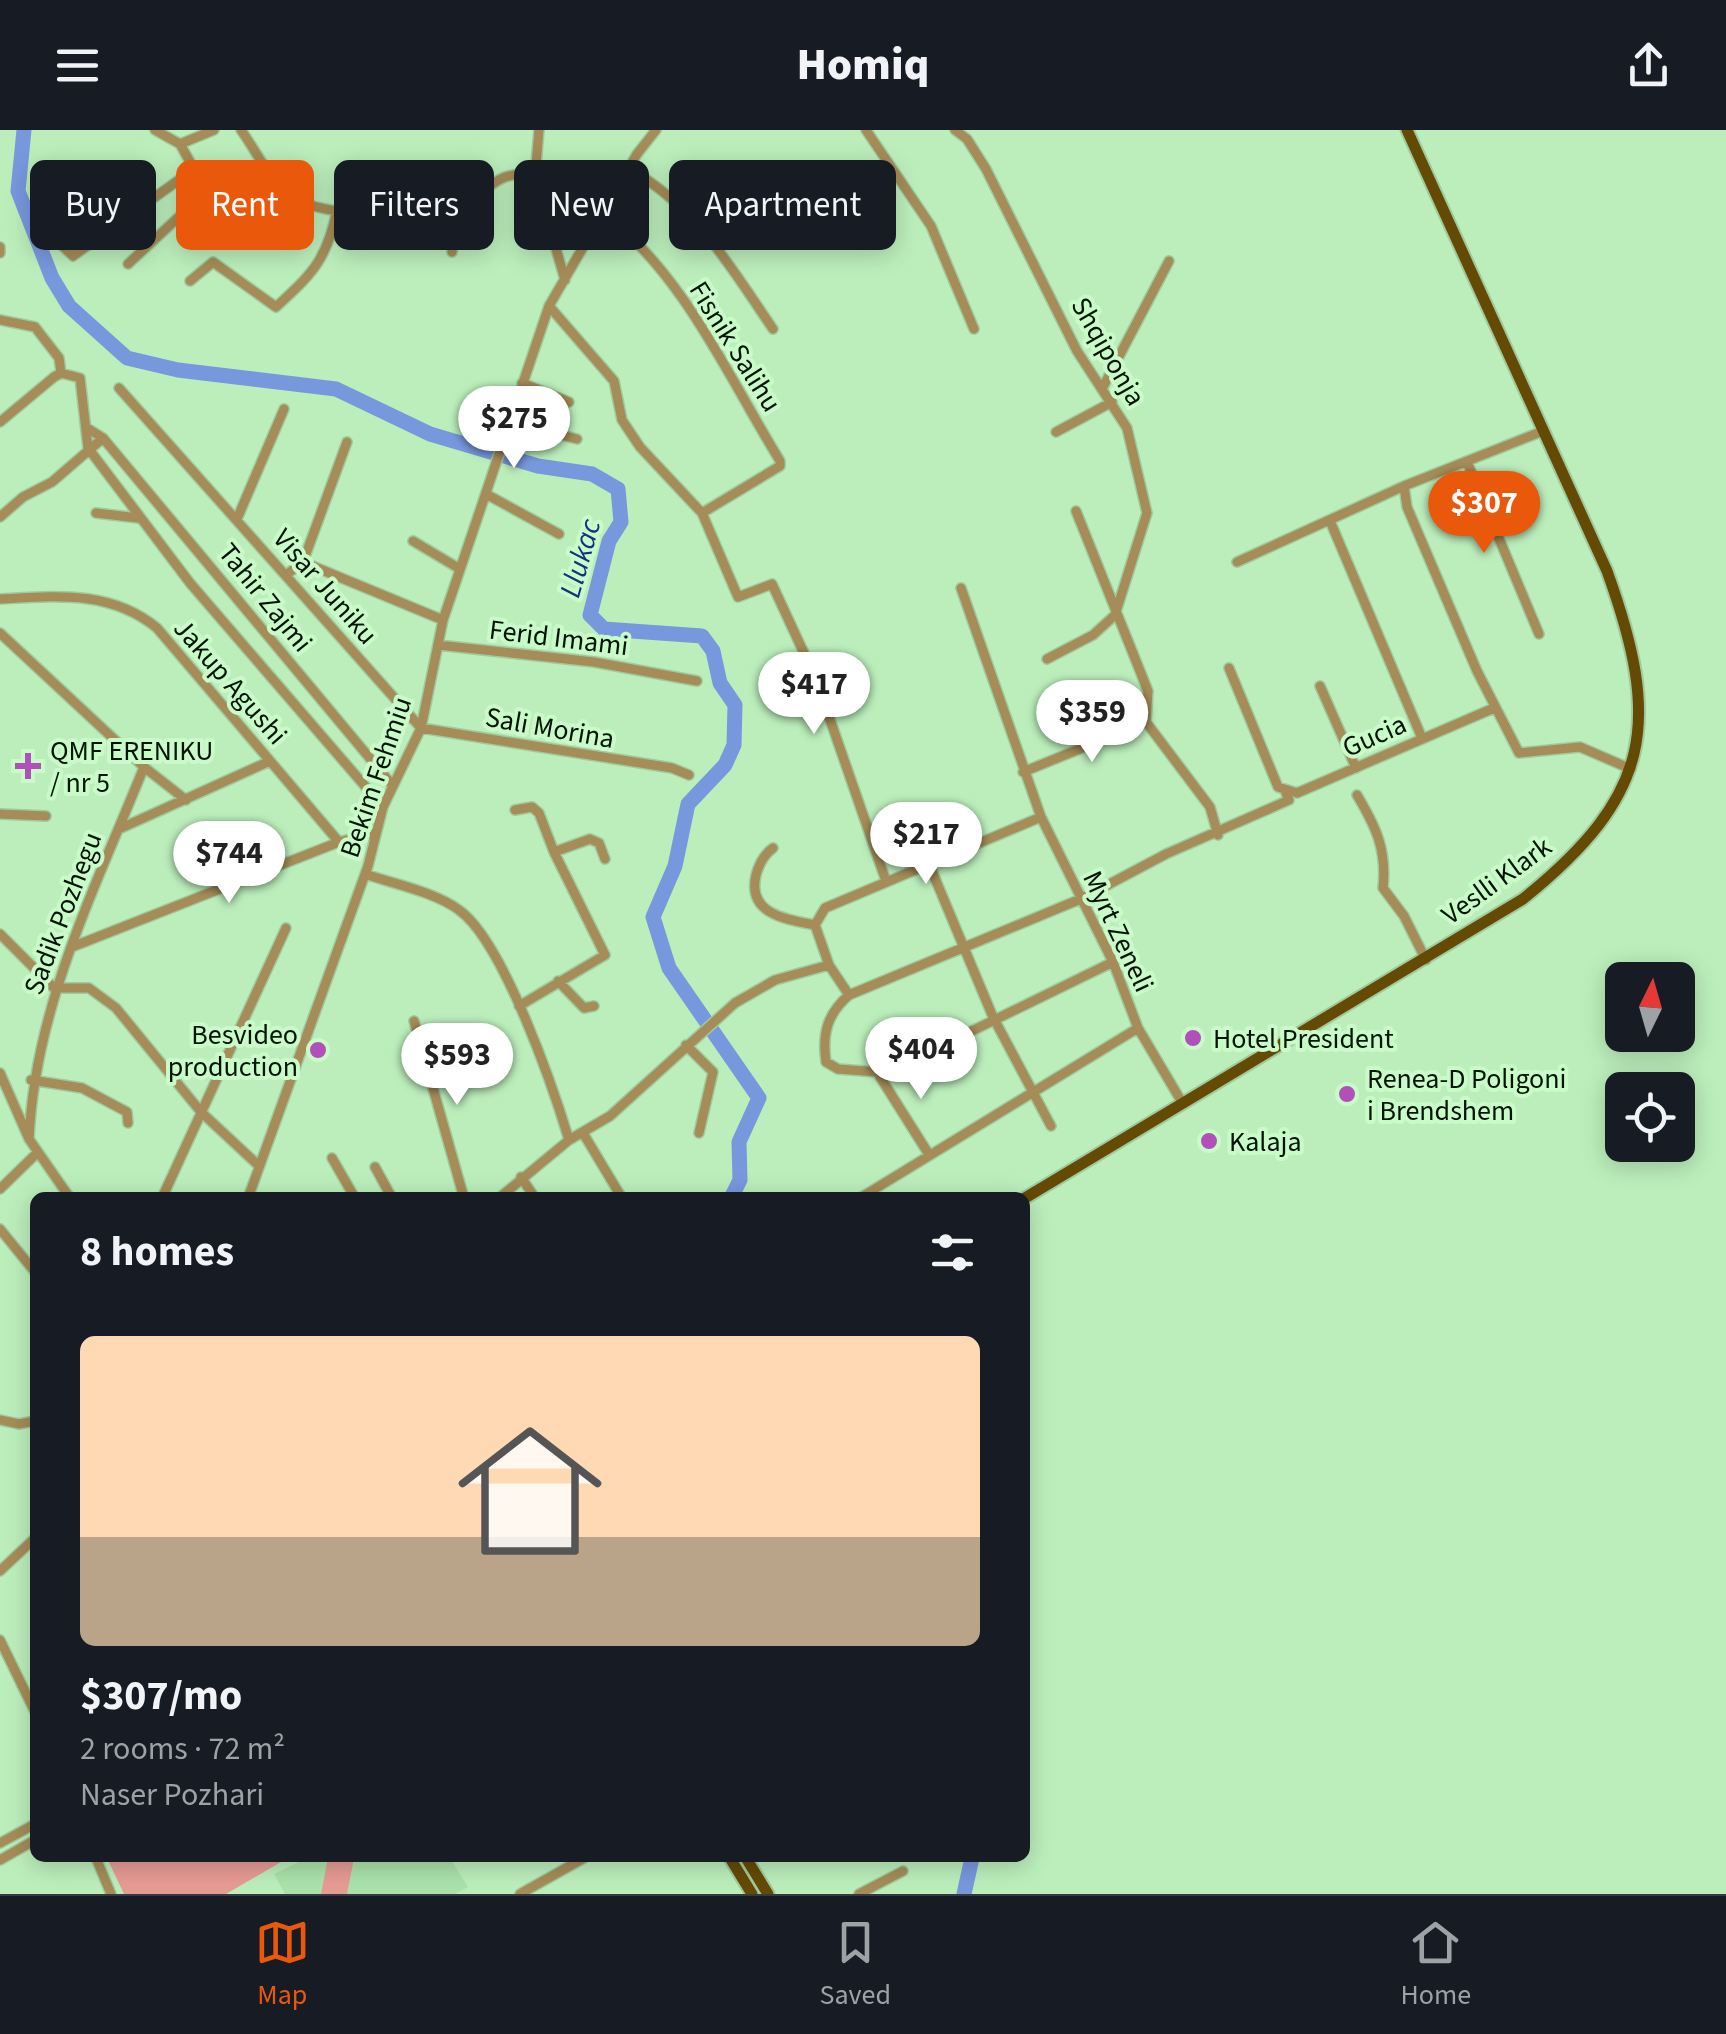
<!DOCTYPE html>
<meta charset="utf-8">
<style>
body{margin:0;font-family:"Source Sans 3",sans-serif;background:#242831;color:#f1f3f6;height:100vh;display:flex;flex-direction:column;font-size:38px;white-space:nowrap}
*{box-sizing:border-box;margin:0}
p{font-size:32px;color:#9ea1a6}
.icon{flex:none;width:55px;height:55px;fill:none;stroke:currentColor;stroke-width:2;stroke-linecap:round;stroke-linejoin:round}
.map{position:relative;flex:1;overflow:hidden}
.side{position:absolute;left:30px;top:1062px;width:1000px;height:670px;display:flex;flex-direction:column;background:#171b24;border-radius:15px;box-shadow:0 5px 25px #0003}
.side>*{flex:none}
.banner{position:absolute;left:30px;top:30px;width:1000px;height:90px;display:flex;gap:20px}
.needle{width:65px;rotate:5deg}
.buttons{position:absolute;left:1605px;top:832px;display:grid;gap:20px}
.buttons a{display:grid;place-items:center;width:90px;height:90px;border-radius:15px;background:#171b24;box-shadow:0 5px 25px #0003;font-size:50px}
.price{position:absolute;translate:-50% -85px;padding:0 22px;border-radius:35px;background:#fff;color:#222;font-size:32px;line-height:65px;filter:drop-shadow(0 2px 5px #0008)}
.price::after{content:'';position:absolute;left:50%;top:60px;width:30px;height:22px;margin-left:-15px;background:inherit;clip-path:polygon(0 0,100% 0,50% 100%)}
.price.current{background:#ea580c;color:#fff}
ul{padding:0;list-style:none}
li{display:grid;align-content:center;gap:20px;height:530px;padding:0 50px}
li span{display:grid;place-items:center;height:310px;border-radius:15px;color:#555}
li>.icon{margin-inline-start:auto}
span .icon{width:180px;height:180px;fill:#fffc;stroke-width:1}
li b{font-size:42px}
h2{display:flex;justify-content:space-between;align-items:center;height:120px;padding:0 50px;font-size:42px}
.tag{padding:0 35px;border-radius:15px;background:#171b24;box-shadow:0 5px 25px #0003;font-size:35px;line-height:90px}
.tag.current{background:#ea580c;color:#fff}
header{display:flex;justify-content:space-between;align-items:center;height:130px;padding:0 50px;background:#171b24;font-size:45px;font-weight:800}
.tabs{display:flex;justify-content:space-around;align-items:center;height:140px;border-top:2px solid #363941;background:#171b24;font-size:28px;color:#9ea1a6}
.tabs a{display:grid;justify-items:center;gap:5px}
.tabs .current{color:#ea580c}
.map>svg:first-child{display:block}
.built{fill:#abe2ab}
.green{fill:#e79b95}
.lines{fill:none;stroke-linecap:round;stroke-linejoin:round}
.river{stroke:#7898de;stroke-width:15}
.minor-casing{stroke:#9ecb9e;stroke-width:12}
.major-casing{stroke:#9ecb9e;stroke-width:15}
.minor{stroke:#a58c58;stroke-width:9}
.major{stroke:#654a03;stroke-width:11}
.poi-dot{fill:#b150b8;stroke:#c9fbc9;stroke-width:4}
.labels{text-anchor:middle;stroke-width:8;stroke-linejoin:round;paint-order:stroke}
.street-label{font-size:28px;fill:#021203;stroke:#c9fbc9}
.poi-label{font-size:28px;fill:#021203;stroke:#c9fbc9;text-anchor:start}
.water-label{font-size:30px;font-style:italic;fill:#143181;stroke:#c9fbc9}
</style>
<header><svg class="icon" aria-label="menu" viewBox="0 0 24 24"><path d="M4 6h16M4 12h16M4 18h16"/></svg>Homiq<svg class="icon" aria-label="share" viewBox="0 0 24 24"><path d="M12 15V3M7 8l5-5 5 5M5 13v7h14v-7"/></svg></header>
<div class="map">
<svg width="1726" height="1764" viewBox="0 0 1726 1764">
<rect width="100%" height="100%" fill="#bceebc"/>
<path class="built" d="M307 1728H450L468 1757 455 1764H285L274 1744Z"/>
<path class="green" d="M107 1728H288L226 1764H124Z
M328 1728H354L347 1764H321Z"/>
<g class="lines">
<path class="river" d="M24 0 18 61 52 148 69 176 127 228 178 240 336 259 430 304 538 336 592 344 618 359 621 392 609 411 590 485 604 499 702 506 713 521 720 553 735 575 734 615 725 635 688 674 675 736 653 787 669 838 759 968 739 1012 740 1050 731 1068
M964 1764 972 1728"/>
<defs>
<path id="minor" d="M155 0 180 14 214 0
M241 0C257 22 270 52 293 68 319 85 426 93 454 81 486 66 495 37 535 46L565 150
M866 0 931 96 974 199
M955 0 967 9 986 39 1077 221 1127 298 1147 383 1115 485
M96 37 129 86
M628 38C697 77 729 135 773 199
M535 46 539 0
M603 82C686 148 726 243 780 331V336L702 383
M54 108 73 126 194 39 180 14
M0 117V123
M452 122 457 79
M128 134 210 58 194 39
M190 151 213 132 276 177C312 144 327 130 337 80
M549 176 614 251 622 290 640 317 702 383 738 467 772 454 816 549 886 751
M0 190 35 197 59 228 61 243
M522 253 569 272
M1103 257 1169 131
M119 258 421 598 672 638 689 645
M0 292 54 247 61 243 80 248 88 318 190 453 383 677
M510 292 577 309
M87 298 103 308 393 656
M1543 301 1404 356 1407 377 1477 541 1519 623 1580 617 1631 639
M1056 302 1112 272
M1467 332 1539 504
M486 364 559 404
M1076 381 1148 561 1146 592
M96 383 138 388
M0 387 23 367 52 352 103 308
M237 389 284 279
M1330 391 1422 608
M413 411 460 439
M303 432 347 312
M1237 432 1404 356
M286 445 303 432 443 490
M961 458 1041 687 1113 832 1138 898 1183 974
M0 469C56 466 111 460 157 498L339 712
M0 503 144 637 186 670
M438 515 594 532 697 551
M1047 529 1093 505 1115 485
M1229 538 1278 657 1297 663 1494 578
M1320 556 1356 638
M1146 592 1210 677 1218 705
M1023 642 1146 592
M1357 665C1376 697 1387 720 1383 758L1404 786 1426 830
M515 680 532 677 539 683 554 722
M0 684 46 686
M119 699 270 631
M773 718C763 725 759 734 756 745 747 784 785 789 815 795
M929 734 993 887 1051 996
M365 744C394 754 435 762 459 780 503 811 553 957 569 1010
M0 804 54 858H89L116 878 201 982 258 1035
M72 817 339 712 376 702
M1113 832 939 917 877 942 838 939 826 932C822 904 827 884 849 865L1083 768 1166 724 1289 670 1286 663
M558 851 584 878 594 876
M849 865 829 835 815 795 825 778 1041 687
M519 876 605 825 554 722 590 709 599 713 605 729
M414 891 464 1068
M686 915 713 942 699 1003
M877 942 928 1023
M0 943 29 1009 70 1068
M31 950 82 958 127 982 128 993
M583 1003 622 1068
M29 1009C35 876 95 759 144 637
M332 1028 355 1068
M375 1037 392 1068
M521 1047 535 1068
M0 1059 38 1022
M162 1068 286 798
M248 1068 368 736 383 677 421 598 443 490 549 176 637 24 656 0
M499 1068 569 1010 610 986 735 873 775 850 829 835
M860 1068 1138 898
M0 1099 35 1142
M0 1290 19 1294 35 1291
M0 1441 35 1408
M0 1510 35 1582
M0 1713 35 1694
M96 1728 111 1764
M0 1730 35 1710
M520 1764 584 1728
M859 1764 903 1741"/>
<path id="major" d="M1025 1068 1523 769C1652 665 1662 594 1607 441L1407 0
M730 1728 752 1764
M746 1728 768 1764"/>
</defs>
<use href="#minor" class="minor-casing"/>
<use href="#major" class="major-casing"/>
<use href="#minor" class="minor"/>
<use href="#major" class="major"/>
</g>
<g class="poi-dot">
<path d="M23 621h10v10h10v10h-10v10h-10v-10h-10v-10h10z"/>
<circle cx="1193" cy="908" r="10"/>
<circle cx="318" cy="920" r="10"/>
<circle cx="1347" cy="964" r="10"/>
<circle cx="1209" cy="1011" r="10"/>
</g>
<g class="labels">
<g class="street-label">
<text transform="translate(736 216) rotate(58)" y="10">Fisnik Salihu</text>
<text transform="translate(1109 221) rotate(60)" y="10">Shqiponja</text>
<text transform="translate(326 456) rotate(49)" y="10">Visar Juniku</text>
<text transform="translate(266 467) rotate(51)" y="10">Tahir Zajmi</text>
<text transform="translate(559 507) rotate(7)" y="10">Ferid Imami</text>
<text transform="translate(231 551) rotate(49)" y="10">Jakup Agushi</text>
<text transform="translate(550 597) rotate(10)" y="10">Sali Morina</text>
<text transform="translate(1374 605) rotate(-24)" y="10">Gucia</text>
<text transform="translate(375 647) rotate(-71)" y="10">Bekim Fehmiu</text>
<text transform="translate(1496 750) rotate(-36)" y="10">Veslli Klark</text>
<text transform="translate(62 783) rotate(-69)" y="10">Sadik Pozhegu</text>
<text transform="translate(1119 801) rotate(65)" y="10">Myrt Zeneli</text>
</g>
<g class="poi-label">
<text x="50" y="630">QMF ERENIKU<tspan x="50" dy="32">/ nr 5</tspan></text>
<text x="298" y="914" text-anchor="end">Besvideo<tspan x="298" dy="32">production</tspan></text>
<text x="1213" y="918">Hotel President</text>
<text x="1367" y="958">Renea-D Poligoni<tspan x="1367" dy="32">i Brendshem</tspan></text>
<text x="1229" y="1021">Kalaja</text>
</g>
<g class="water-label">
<text transform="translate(580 428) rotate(-74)" y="10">Llukac</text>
</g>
</g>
</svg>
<div class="buttons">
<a><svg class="needle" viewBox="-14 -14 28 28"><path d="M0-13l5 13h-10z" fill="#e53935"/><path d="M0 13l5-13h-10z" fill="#9ea1a6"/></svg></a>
<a><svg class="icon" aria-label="locate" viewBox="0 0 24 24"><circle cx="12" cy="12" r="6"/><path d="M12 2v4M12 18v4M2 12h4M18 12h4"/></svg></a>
</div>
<b class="price" style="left:514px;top:341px">$275</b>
<b class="price current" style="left:1484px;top:426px">$307</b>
<b class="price" style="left:814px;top:607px">$417</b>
<b class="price" style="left:1092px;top:635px">$359</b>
<b class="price" style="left:926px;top:757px">$217</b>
<b class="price" style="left:229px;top:776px">$744</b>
<b class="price" style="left:921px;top:972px">$404</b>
<b class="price" style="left:457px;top:978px">$593</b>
<div class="banner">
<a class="tag">Buy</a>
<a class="tag current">Rent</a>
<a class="tag">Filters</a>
<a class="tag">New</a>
<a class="tag">Apartment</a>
</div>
<section class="side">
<h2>8 homes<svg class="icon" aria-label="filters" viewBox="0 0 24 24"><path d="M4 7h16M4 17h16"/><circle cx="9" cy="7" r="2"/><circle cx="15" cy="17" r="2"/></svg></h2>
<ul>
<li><span style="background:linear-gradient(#ffd9b3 65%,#b9a48a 0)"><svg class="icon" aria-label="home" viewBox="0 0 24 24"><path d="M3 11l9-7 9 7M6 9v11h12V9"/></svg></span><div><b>$307/mo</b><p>2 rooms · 72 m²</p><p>Naser Pozhari</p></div></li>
</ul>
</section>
</div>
<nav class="tabs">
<a class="current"><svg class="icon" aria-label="map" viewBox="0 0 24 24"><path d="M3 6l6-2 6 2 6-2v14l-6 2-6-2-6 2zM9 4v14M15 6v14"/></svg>Map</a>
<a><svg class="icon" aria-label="saved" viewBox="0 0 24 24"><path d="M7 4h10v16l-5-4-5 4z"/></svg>Saved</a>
<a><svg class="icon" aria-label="home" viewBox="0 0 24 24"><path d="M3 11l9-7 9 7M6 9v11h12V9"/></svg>Home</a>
</nav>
